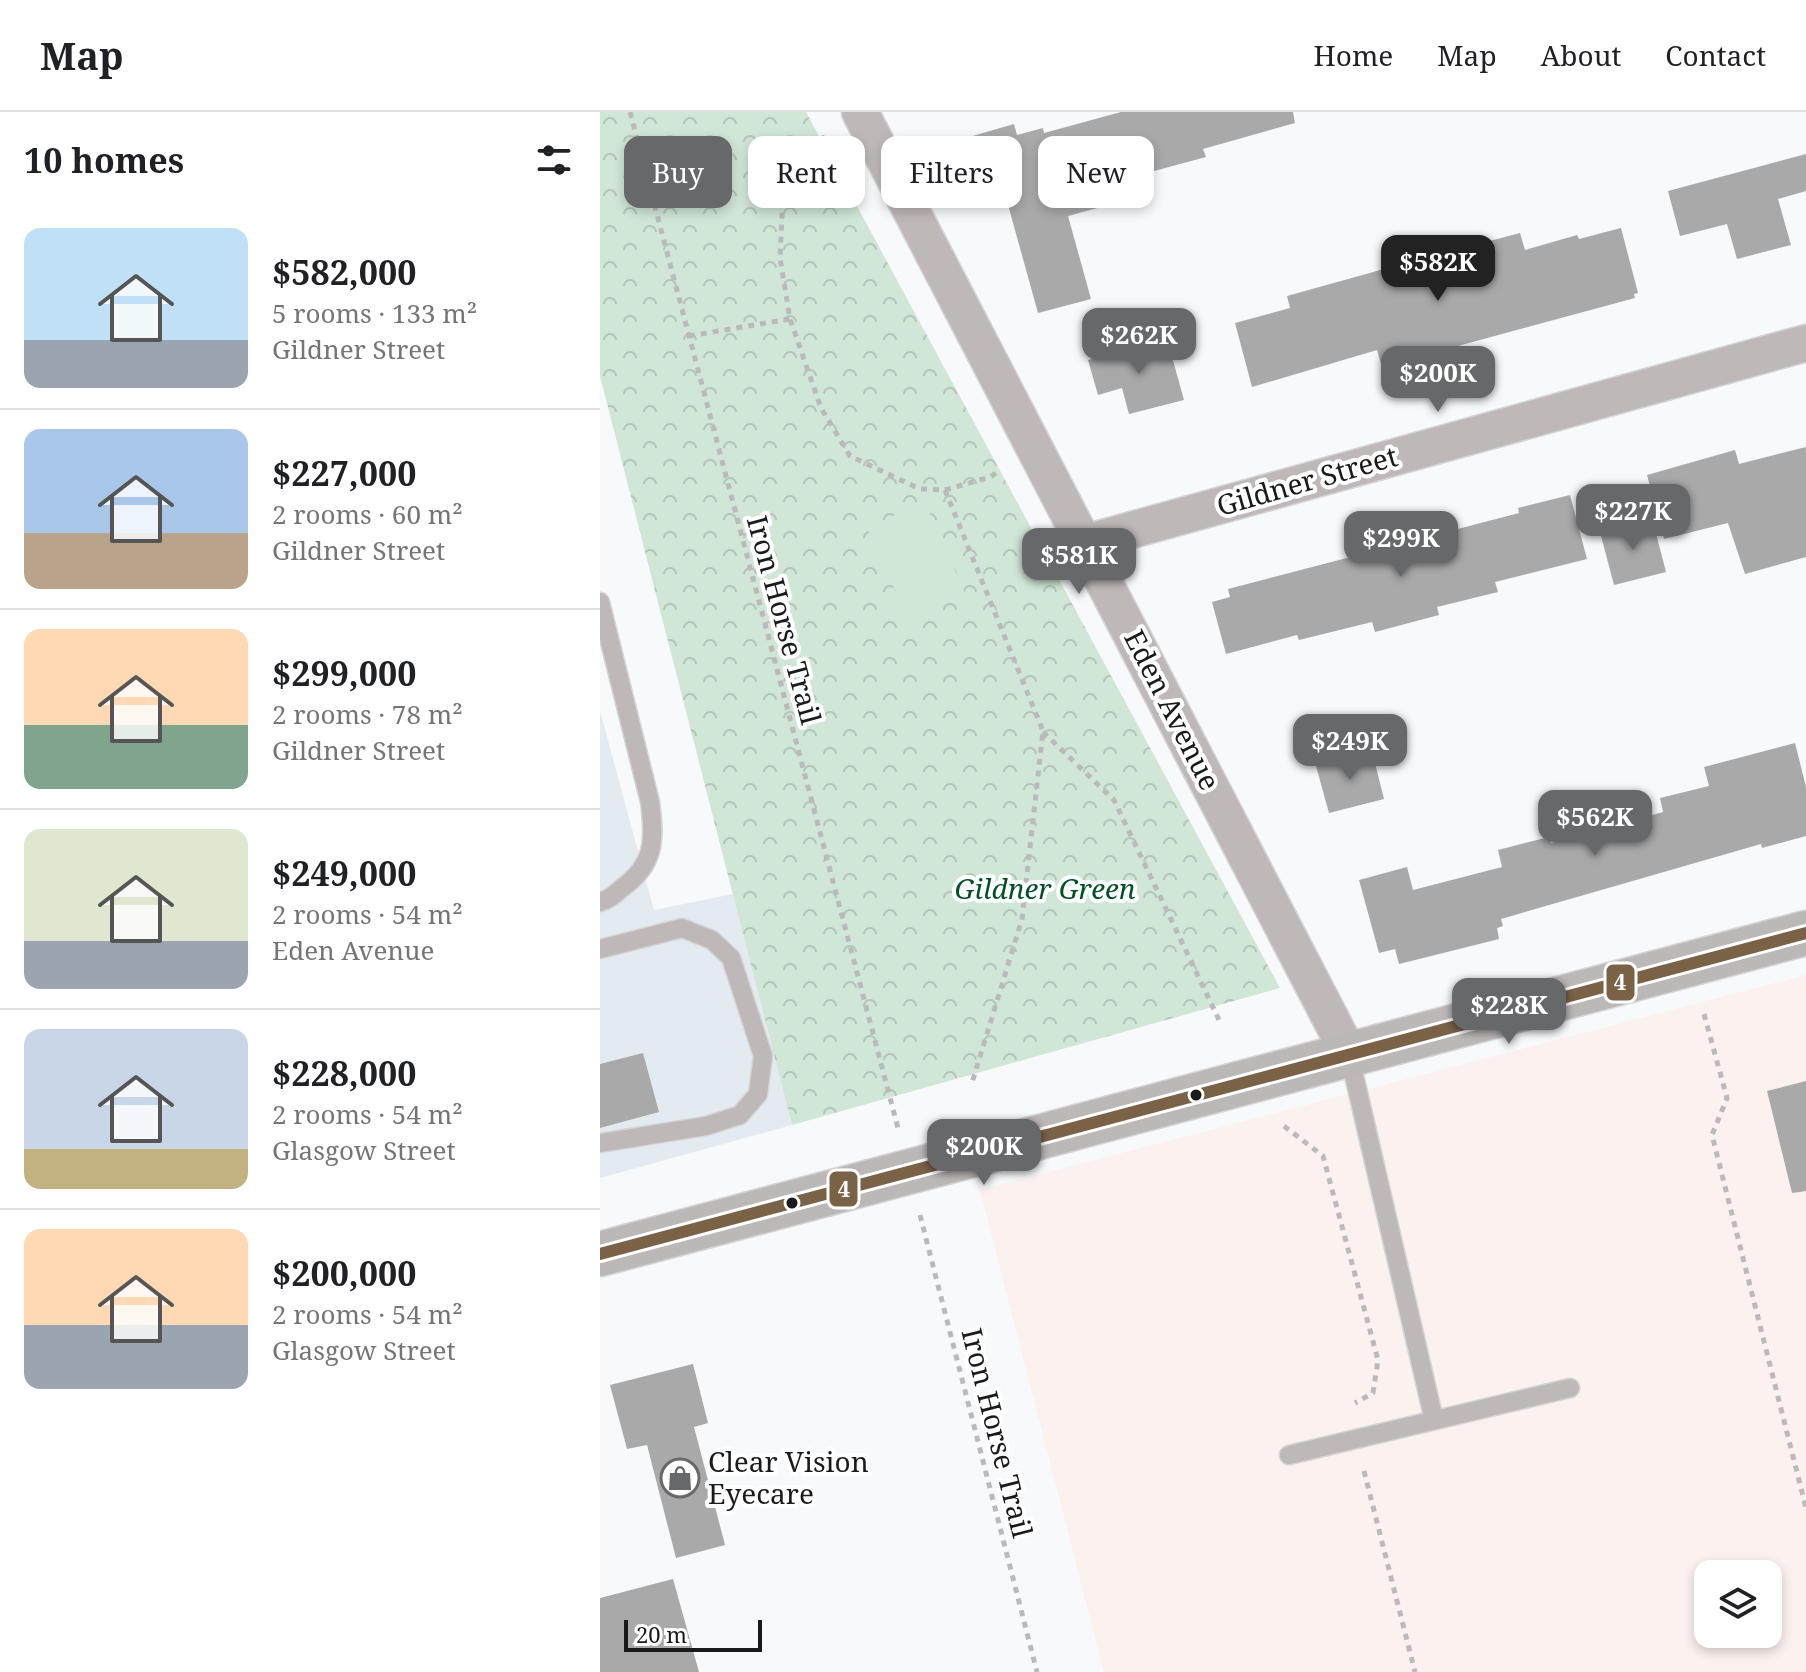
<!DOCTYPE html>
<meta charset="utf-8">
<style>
body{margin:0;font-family:"Noto Serif",serif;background:#f2f2f2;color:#202124;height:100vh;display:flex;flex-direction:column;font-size:30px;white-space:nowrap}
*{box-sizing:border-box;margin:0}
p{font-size:26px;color:#757577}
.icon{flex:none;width:44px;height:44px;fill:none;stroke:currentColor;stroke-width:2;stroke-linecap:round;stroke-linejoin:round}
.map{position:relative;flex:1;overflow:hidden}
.drawer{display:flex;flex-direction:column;background:#fff;width:600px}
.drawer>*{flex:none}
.hud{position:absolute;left:24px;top:24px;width:760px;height:72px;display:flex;gap:16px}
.tools{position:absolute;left:1094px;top:1448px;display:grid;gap:16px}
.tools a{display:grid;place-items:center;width:88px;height:88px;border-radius:16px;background:#fff;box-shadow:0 4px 12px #0003;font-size:40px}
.scale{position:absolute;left:24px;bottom:20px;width:138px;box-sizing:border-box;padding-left:8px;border:4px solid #191a1c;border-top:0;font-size:22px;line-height:28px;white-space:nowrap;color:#191a1c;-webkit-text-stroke:6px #fff;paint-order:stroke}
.price{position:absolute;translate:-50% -68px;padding:0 18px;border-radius:16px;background:#67686a;color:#fff;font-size:26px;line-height:52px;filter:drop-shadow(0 2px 4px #0008)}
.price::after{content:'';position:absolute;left:50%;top:48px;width:24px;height:18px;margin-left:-12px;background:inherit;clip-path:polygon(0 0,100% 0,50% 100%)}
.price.current{background:#222;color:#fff}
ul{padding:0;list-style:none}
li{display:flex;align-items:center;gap:24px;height:200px;padding:0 24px}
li+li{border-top:2px solid #e0e0e0}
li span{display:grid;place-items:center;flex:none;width:224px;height:160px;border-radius:16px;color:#555}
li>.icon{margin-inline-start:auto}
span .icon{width:96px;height:96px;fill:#fffc;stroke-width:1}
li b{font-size:34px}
h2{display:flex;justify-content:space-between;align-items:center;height:96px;padding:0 24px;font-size:34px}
.tag{padding:0 28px;border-radius:16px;background:#fff;box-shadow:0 4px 12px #0003;font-size:28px;line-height:72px}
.tag.current{background:#67686a;color:#fff}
header{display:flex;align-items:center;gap:48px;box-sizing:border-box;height:112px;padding:0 40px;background:#fff;border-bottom:2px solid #e0e0e0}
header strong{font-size:38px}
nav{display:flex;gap:44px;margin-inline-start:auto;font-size:28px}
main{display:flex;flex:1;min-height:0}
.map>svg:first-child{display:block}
.built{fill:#e4ebf0}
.industrial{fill:#fbf1ee;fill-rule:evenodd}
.park{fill:url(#park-crowns)}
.pitch{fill:#d0e6d7}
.building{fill:#a9a9aa}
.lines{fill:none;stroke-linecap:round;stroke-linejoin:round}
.lane-casing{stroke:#d4d5d6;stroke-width:21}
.street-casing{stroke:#d4d5d6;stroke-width:39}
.secondary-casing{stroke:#d4d5d6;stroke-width:47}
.path{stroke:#bcb9ba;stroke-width:5;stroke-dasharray:6 6;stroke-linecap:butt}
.lane{stroke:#bfb8b9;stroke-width:18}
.street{stroke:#bfb8b9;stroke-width:36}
.secondary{stroke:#bdb8b8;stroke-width:44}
.bus-1-casing{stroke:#fff;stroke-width:18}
.bus-1{stroke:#796246;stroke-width:12}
.bus-dot{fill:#191a1c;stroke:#fff;stroke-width:3}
.labels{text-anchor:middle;stroke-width:8;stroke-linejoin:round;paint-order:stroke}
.street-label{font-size:28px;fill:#191a1c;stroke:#fff}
.park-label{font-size:28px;font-style:italic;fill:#005126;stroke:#fff}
.poi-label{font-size:28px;fill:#191a1c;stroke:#fff;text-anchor:start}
.line-badge{stroke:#fff;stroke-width:3}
.badge-label{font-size:22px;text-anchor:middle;font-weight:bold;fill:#fff}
</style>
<header>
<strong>Map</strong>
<nav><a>Home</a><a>Map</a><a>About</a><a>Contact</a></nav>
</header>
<main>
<section class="drawer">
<h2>10 homes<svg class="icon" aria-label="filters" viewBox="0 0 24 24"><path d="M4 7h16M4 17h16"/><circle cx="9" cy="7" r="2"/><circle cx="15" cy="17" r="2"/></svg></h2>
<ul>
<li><span style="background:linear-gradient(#bfe0f5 70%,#9aa5b1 0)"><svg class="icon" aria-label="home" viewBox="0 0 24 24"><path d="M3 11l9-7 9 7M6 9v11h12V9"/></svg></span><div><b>$582,000</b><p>5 rooms · 133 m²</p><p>Gildner Street</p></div></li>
<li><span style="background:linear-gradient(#a9c7e8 65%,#b9a48a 0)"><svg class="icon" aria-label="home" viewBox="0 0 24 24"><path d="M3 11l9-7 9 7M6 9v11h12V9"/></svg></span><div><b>$227,000</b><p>2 rooms · 60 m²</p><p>Gildner Street</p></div></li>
<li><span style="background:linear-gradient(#ffd9b3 60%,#7fa58c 0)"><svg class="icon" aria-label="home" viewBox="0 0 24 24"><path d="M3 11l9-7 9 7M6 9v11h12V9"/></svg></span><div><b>$299,000</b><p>2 rooms · 78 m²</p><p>Gildner Street</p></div></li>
<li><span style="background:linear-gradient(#dfe7d0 70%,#9aa5b1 0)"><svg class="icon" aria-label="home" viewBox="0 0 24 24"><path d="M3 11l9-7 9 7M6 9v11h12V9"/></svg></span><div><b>$249,000</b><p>2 rooms · 54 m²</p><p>Eden Avenue</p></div></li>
<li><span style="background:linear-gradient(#c9d6e8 75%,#c2b280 0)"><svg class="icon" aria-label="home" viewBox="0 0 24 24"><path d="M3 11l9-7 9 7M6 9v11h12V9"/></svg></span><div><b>$228,000</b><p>2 rooms · 54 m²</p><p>Glasgow Street</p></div></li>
<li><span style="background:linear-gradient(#ffd9b3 60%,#9aa5b1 0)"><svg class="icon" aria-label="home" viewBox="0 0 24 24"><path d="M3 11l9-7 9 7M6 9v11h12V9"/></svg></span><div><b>$200,000</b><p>2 rooms · 54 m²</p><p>Glasgow Street</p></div></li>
</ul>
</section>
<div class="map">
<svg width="1206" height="1560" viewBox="0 0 1206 1560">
<defs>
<pattern id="park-crowns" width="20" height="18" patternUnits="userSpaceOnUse" patternTransform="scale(2)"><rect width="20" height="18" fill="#d0e6d7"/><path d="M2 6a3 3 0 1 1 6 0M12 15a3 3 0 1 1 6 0" fill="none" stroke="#b2c5b8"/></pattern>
</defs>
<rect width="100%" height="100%" fill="#f7f9fb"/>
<path class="built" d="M0 599 54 798 133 782 192 1013 0 1066Z"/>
<path class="industrial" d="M1206 863V1560H504L380 1078ZM1108 1462H1168V1522H1108Z"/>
<path class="park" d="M0 0H206L680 876 192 1013 0 264Z"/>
<path class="pitch" d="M325 390 365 481 307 506 267 415Z"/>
<path class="building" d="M521 0H693L695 11 603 37 606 45 506 72 512 92 468 104 491 187 438 201 405 82 386 87 369 25 414 12 417 23 443 16 444 21Z
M1206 42V79L1178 87 1191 133 1137 147 1127 112 1080 124 1068 79Z
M1021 116 1038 181 1034 182 1035 186 810 247 809 244 781 252 777 238 652 275 635 211 690 196 687 184 784 157 782 150 843 134 844 137 862 133 863 136 920 121 925 138 977 123 979 127Z
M567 227 584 288 529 302 522 276 498 283 488 248Z
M1206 335V445L1145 462 1128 411 1064 427 1047 363 1135 338 1139 352Z
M970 383 987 447 895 470 898 480 837 495 839 503 775 520 772 510 699 528 697 523 626 542 612 490 630 485 628 477 919 401 918 396Z
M1052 406 1066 460 1014 473 1000 420Z
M1195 631 1206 675V724L1162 736 1161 732 901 807 903 814 897 816 899 827 799 852 795 837 779 841 759 768 807 755 813 778 902 755 898 738 949 725 951 731 1063 700 1060 686 1109 674 1104 655Z
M772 639 784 687 729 701 716 654Z
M43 941 59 1000 0 1016V952Z
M1206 969V1079L1192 1081 1167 979Z
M93 1252 108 1311 94 1315 125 1433 76 1446 47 1333 27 1337 10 1273Z
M73 1467 99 1560H0V1486Z"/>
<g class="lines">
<defs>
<path id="lane" d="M0 490 50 690C55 728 55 752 22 776 15 782 9 788 0 790
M0 837 82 816 112 828 131 846 163 944 158 982 140 1003 106 1014 0 1031
M749 942 834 1308
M689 1343 970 1276"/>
<path id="street" d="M260 0 749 942
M485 431 1206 231"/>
<path id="secondary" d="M0 1142 1206 821"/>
</defs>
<use href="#lane" class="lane-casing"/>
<use href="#street" class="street-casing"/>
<use href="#secondary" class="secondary-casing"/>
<path class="path" d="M30 0 298 1016
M225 25 202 35 184 63 180 146 190 207 221 296 250 344 320 377 345 378 390 365 399 359
M89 224 190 207
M345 378 443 619 422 807 371 974
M443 620 514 688 620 910
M1104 902 1127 986 1112 1023 1206 1396
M684 1014 723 1044 778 1248 773 1281 755 1291
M320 1103 437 1560
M764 1359 815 1560"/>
<use href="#lane" class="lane"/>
<use href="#street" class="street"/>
<use href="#secondary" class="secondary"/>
<defs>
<path id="bus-1" d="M0 1142 1206 821"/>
</defs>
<use href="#bus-1" class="bus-1-casing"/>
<use href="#bus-1" class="bus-1"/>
</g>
<defs>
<symbol id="shop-ring" viewBox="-11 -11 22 22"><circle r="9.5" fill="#fff" stroke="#67686a" stroke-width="1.5"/><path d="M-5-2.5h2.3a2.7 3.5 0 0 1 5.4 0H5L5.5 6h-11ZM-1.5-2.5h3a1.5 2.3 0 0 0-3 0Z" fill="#67686a"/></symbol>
</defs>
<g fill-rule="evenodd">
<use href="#shop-ring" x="58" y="1344" width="44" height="44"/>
</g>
<g class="bus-dot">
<circle cx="596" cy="983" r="7"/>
<circle cx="192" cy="1091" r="7"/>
</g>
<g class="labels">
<g class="street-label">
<text transform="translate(707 369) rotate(-16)" y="10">Gildner Street</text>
<text transform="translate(184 508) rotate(75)" y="10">Iron Horse Trail</text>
<text transform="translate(572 598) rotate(63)" y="10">Eden Avenue</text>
<text transform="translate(397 1321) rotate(76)" y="10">Iron Horse Trail</text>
</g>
<g class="park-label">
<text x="445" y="787">Gildner Green</text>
</g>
<g class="poi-label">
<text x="108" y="1360">Clear Vision<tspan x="108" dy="32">Eyecare</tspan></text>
</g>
</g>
<g class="line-badge">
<rect x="1005" y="851" width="31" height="39" rx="8" fill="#796246"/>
<rect x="228" y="1058" width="31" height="38" rx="8" fill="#796246"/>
</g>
<g class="badge-label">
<text x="1020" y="878">4</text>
<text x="244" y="1085">4</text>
</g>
</svg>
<div class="tools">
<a><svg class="icon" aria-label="layers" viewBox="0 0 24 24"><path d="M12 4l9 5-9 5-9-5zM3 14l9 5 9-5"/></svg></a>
</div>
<div class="scale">20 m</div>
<b class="price current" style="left:838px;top:191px">$582K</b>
<b class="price" style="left:539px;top:264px">$262K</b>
<b class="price" style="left:838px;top:302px">$200K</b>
<b class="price" style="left:1033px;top:440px">$227K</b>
<b class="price" style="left:801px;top:467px">$299K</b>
<b class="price" style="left:479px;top:484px">$581K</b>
<b class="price" style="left:750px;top:670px">$249K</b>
<b class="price" style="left:995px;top:746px">$562K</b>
<b class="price" style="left:909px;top:934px">$228K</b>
<b class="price" style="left:384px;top:1075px">$200K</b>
<div class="hud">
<a class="tag current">Buy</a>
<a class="tag">Rent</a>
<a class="tag">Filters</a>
<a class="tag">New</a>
</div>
</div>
</main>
